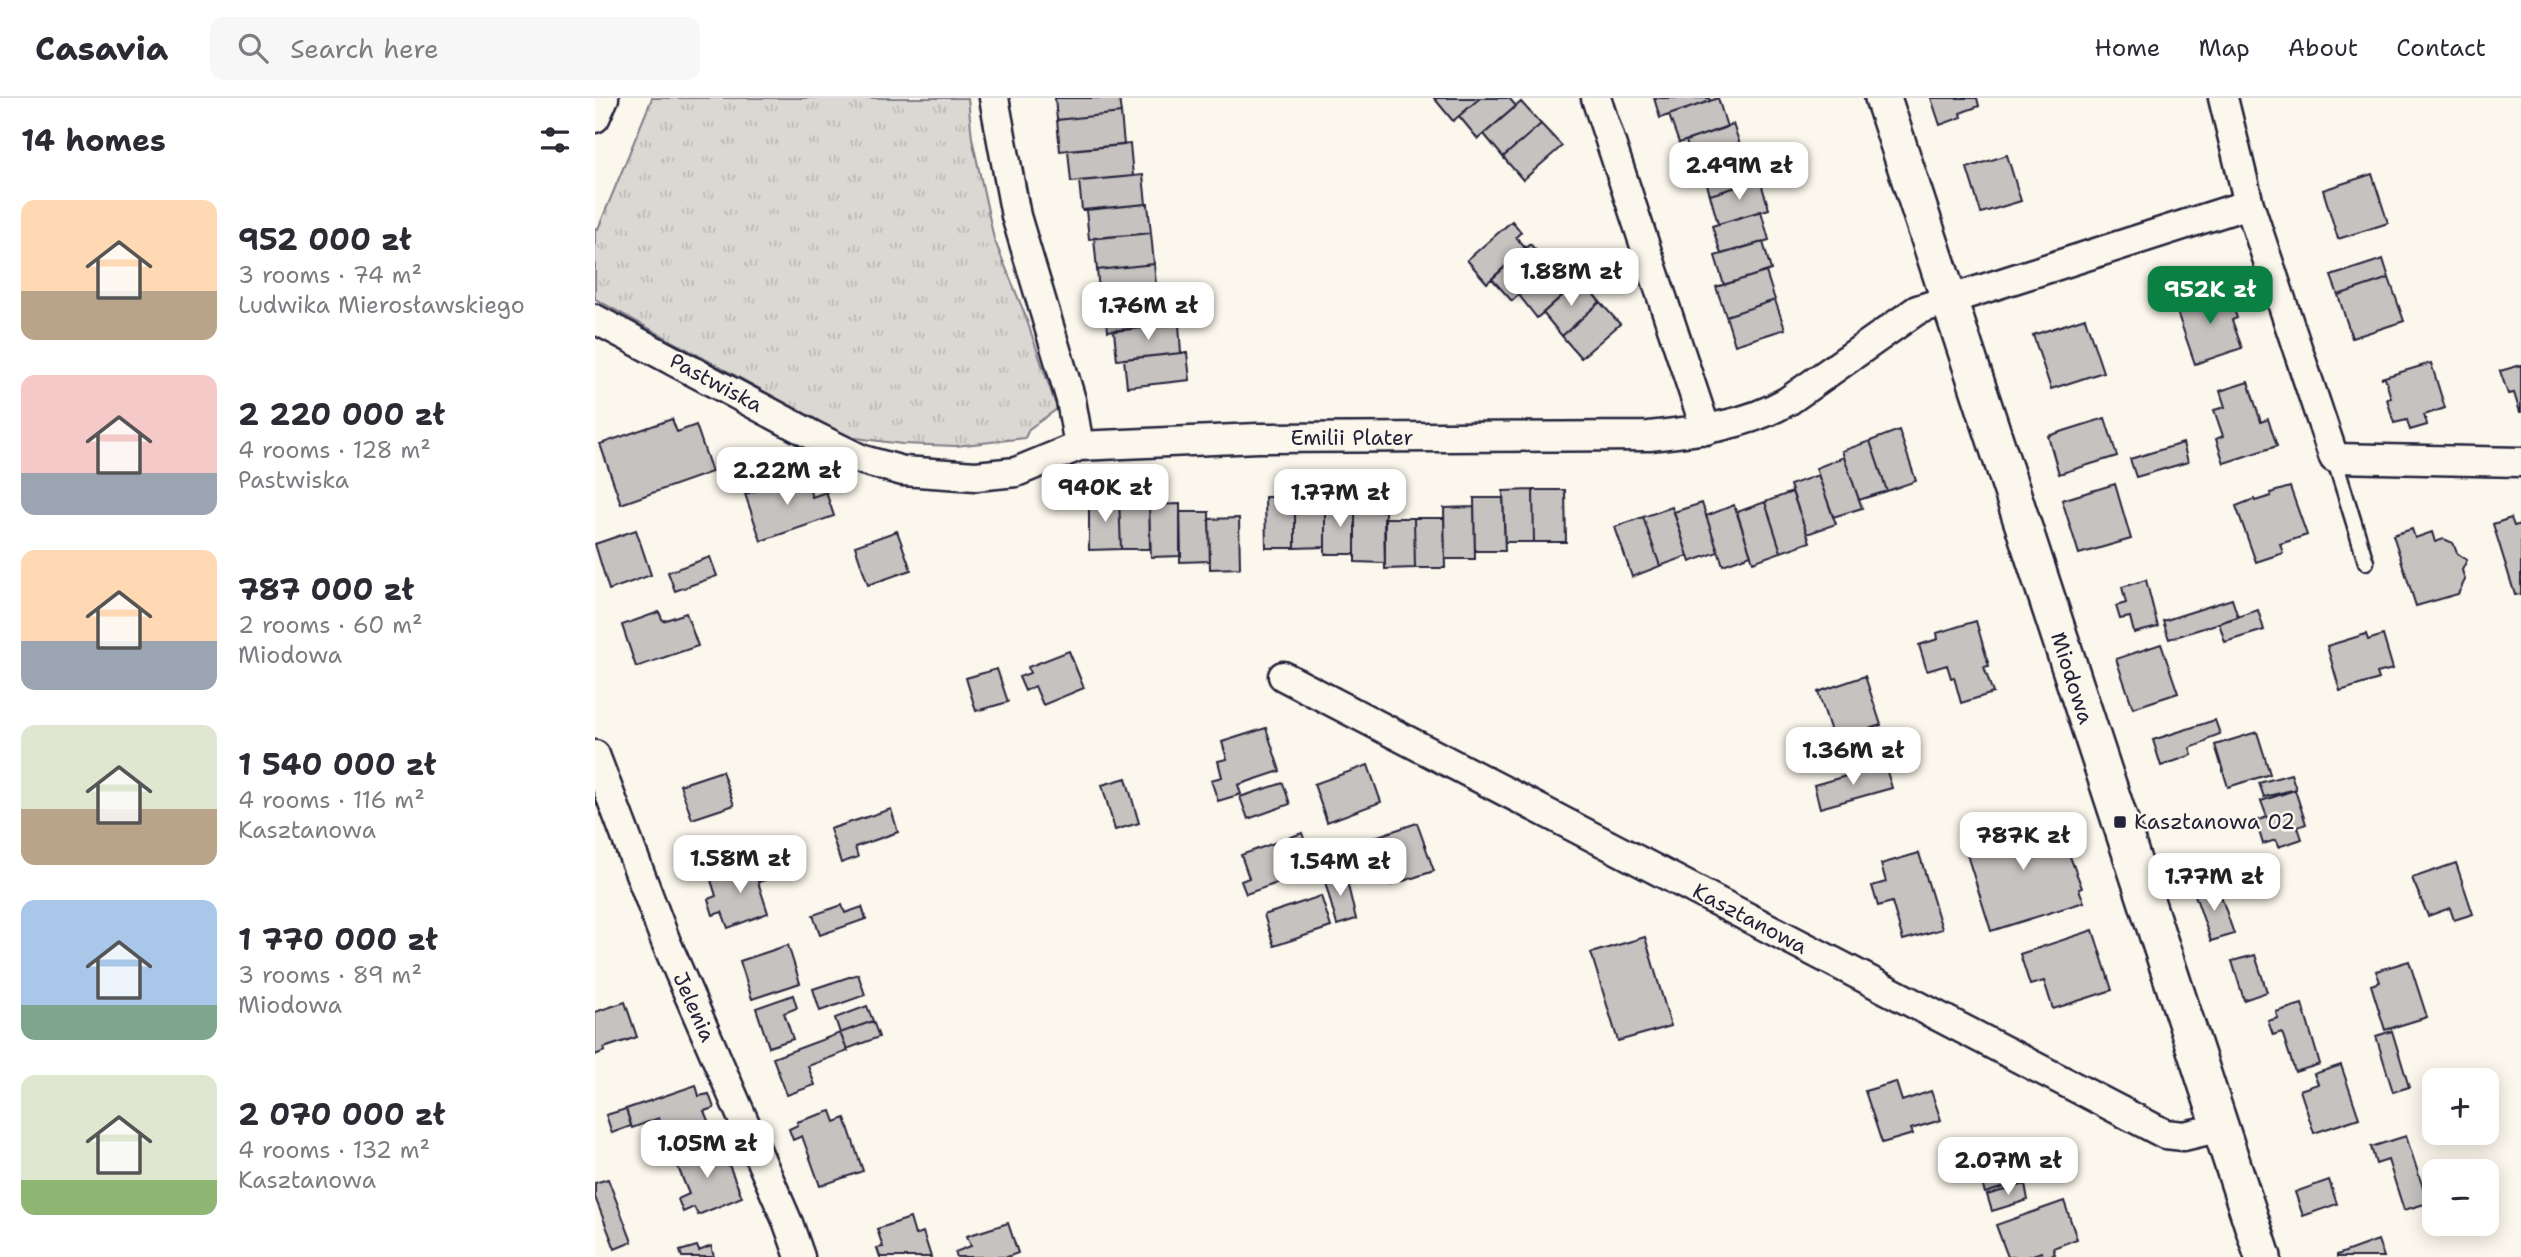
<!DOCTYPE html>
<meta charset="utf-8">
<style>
body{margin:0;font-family:"Shantell Sans",sans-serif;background:#f7f7f7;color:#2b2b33;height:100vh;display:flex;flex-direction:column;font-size:26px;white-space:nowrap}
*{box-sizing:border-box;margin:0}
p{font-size:23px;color:#7c7c81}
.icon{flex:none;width:38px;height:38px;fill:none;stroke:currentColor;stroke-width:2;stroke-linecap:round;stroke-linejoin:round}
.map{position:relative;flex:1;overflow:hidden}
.details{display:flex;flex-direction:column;background:#fff;width:595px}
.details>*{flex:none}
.buttons{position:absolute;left:1827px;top:970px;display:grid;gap:14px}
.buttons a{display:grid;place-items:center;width:77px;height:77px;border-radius:14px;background:#fff;box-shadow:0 4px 18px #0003;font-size:35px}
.price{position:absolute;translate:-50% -60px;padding:0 16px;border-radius:14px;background:#fff;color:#222;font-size:23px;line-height:46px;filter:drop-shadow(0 2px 4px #0008)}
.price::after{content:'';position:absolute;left:50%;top:42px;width:21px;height:16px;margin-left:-10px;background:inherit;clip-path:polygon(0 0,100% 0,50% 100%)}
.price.on{background:#0b8043;color:#fff}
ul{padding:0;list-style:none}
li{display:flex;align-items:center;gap:21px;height:175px;padding:0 21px}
li span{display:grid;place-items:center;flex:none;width:196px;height:140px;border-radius:14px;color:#555}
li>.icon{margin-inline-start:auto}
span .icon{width:84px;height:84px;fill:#fffc;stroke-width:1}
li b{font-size:30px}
h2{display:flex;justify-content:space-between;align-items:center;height:84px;padding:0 21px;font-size:30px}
header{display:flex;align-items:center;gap:42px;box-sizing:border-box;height:98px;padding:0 35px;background:#fff;border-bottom:2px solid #e1e1e2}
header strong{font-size:33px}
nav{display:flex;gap:38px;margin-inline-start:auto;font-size:24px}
.search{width:490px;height:63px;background:#f7f7f7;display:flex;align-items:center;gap:18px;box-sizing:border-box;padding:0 24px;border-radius:14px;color:#7c7c81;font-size:26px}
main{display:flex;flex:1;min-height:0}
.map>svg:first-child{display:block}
.park{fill:url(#park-tufts);stroke:#7e7d87;stroke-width:2}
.building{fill:#c6c2c0;stroke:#22223b;stroke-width:2}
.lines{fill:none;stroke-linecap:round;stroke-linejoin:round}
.service-casing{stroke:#22223b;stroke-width:19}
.minor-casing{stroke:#22223b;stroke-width:33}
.tertiary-casing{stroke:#22223b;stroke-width:40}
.service{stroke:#fbf7ec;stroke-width:14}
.minor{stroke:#fbf7ec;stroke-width:28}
.tertiary{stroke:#fbf7ec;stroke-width:35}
.poi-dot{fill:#22223b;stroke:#fbf7ec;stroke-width:2.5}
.labels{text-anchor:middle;stroke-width:5;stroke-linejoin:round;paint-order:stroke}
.street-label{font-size:21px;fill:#22223b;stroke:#fbf7ec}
.poi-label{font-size:21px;fill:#22223b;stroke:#fbf7ec;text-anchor:start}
</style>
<header>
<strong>Casavia</strong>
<div class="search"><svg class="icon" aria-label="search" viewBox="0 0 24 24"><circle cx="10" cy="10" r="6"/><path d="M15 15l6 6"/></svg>Search here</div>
<nav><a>Home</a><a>Map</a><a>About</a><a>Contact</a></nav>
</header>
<main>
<section class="details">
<h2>14 homes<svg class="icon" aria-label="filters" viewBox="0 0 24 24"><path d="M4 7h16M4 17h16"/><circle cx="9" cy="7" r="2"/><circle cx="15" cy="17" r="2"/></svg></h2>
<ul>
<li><span style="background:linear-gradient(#ffd9b3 65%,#b9a48a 0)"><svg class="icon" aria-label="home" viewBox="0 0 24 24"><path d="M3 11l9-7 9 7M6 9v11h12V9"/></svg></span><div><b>952 000 zł</b><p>3 rooms · 74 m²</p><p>Ludwika Mierosławskiego</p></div></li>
<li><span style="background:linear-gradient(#f6c9c9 70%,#9aa5b1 0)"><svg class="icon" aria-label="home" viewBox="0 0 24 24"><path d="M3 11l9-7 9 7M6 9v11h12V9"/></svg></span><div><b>2 220 000 zł</b><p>4 rooms · 128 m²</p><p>Pastwiska</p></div></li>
<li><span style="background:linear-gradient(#ffd9b3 65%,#9aa5b1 0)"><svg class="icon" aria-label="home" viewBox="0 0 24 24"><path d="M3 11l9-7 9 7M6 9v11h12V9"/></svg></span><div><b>787 000 zł</b><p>2 rooms · 60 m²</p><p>Miodowa</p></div></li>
<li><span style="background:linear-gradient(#dfe7d0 60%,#b9a48a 0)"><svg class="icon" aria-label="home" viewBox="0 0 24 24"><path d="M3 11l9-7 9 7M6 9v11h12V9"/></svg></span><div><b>1 540 000 zł</b><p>4 rooms · 116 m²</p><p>Kasztanowa</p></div></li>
<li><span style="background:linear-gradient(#a9c7e8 75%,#7fa58c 0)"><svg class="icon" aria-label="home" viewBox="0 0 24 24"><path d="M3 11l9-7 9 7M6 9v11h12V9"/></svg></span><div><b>1 770 000 zł</b><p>3 rooms · 89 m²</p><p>Miodowa</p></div></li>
<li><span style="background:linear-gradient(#dfe7d0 75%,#8fb573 0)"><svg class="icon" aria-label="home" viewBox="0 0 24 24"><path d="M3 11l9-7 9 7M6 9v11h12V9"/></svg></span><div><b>2 070 000 zł</b><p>4 rooms · 132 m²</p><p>Kasztanowa</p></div></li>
</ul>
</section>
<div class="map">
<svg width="1926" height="1159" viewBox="0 0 1926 1159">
<defs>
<pattern id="park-tufts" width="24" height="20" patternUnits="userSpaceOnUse" patternTransform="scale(1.75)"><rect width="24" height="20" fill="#dbd8d3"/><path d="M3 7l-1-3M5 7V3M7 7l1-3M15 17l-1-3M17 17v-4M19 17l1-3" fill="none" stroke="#bcb9b6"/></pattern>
</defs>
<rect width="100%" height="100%" fill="#fbf7ec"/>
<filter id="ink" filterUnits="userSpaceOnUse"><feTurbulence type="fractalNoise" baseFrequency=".0143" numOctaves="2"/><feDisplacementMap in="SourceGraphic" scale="14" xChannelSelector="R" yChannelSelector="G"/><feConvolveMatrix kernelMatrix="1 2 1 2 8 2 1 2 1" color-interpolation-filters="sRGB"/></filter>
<g filter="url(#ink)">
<path class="park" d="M57 0H373L377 40 399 141 429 214 462 311 434 331 430 340 361 348 307 346 253 339 0 201V130L3 131Z"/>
<path class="building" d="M460 0H524L526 15 462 22Z
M839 0H885L858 23Z
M885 0H914L921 8 883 41 864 18Z
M1059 0H1114L1115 3 1065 20Z
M1123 0 1132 29 1084 45 1074 17Z
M1336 0H1382L1384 8 1365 15 1367 19 1345 27Z
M926 4 946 26 908 59 889 36Z
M526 15 529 47 465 53 462 22Z
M946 26 967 48 928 82 908 59Z
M1138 26 1148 55 1100 71 1091 43Z
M535 46 538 78 476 84 473 52Z
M1156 53 1165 82 1115 97 1107 69Z
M1412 57 1426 103 1386 115 1372 70Z
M1777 76 1793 125 1743 141 1728 92Z
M548 77 551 106 487 112 484 83Z
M1165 82 1174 111 1123 126 1115 97Z
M551 106H553L556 135 494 141 491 112Z
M1166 113 1174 142 1126 156 1117 128Z
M917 123 926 134 921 139 930 150 892 185 872 162Z
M556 135 559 166 502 172 499 140Z
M1168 144 1176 172 1129 187 1120 158Z
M935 146 955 168 917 203 897 181Z
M1788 161 1794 180 1743 197 1736 178Z
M962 162 981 185 942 220 924 197Z
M559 166 562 197 505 203 502 172Z
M1171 174 1180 202 1131 218 1121 189Z
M1794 180 1809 223 1757 240 1743 197Z
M986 181 1005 204 967 238 948 215Z
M1632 191 1642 220 1637 222 1647 250 1600 266 1580 208Z
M573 196 576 227 513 233 510 202Z
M1180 202 1190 231 1140 247 1131 218Z
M1005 204 1025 226 986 260 967 238Z
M1490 220 1508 274 1456 291 1438 237Z
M576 227H584L586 255 522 262 519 233Z
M586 255H592L595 282 532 289 529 261Z
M1836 265 1850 310 1829 317 1832 327 1815 332 1812 322 1799 325 1792 301 1796 300 1790 280H1786Z
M1926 267V314H1925L1919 295 1913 296 1905 273Z
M1653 284 1666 324 1673 321 1682 348 1629 365 1621 341 1628 338 1619 312 1630 309 1625 293Z
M1510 320 1522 358 1464 376 1453 338Z
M77 321 82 334 101 327 117 374 26 406 5 346Z
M1304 332 1321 383 1292 393 1275 343Z
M1275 343 1292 393 1264 402 1247 353Z
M1588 345 1593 364 1541 379 1535 361Z
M1249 359 1267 410 1238 419 1221 370Z
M209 376 217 399 231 394 239 418 166 443 150 396Z
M1223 377 1241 426 1212 436 1195 387Z
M1520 386 1536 441 1484 456 1467 402Z
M1695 389 1712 437 1685 446 1688 455 1661 464 1641 408 1659 401 1660 403 1676 398 1675 395Z
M938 392H970L971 444H939Z
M938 392 939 444H910L908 393Z
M1197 394 1215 444 1186 454 1170 404Z
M730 398V449L700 450V399Z
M524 399H554L555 451H526Z
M524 399 526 451 494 452V400Z
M670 399H700V450H671Z
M879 400H908L910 453H880Z
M1170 404 1186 454 1158 464 1142 414Z
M760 405V456H730V406Z
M1107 405 1123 454 1095 464 1079 414Z
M585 406 586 458 556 459 554 407Z
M1139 407 1156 457 1128 467 1111 418Z
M879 409 880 461H850L849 410Z
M1077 409 1093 458 1065 468 1048 419Z
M760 413H790V465L760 464Z
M585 414H614L615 463 585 464Z
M1048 419 1065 468 1037 479 1020 429Z
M644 420 645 470 615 471 614 421Z
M789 420H819L820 470 790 471Z
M819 420H849L850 470H820Z
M1916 420 1919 428 1926 426V496L1920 497 1898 426Z
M1817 431 1820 440 1837 434 1840 444 1849 441 1858 445 1862 455 1872 462 1867 472 1870 482 1863 496 1821 508 1798 437Z
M41 432 56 477 14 492 0 446Z
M302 433 316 472 273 487 260 448Z
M115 459 122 478 80 493 73 474Z
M1551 482 1563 529 1539 535 1535 519 1525 521 1521 508 1531 505 1527 489Z
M1637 501 1643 519 1574 541 1568 523Z
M1663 512 1669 532 1630 544 1624 525Z
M64 514 68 523 91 515 103 548 41 569 27 527Z
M1381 523 1394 568 1389 569 1398 595 1366 605 1359 579 1356 580 1352 567 1332 573 1324 547 1343 541 1342 535Z
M1771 536 1773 542 1788 537 1798 571 1782 575 1784 581 1745 593 1732 548Z
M1566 546 1583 595 1538 610 1521 561Z
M474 553 489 590 448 607 440 588 430 593 424 579 435 575 433 569Z
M402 571 413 604 381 613 371 580Z
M1270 578 1286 627 1264 634 1266 641 1241 649 1223 594Z
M1620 622 1625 636 1614 640 1611 644 1595 650 1597 657 1566 668 1558 642Z
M671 630 685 673 643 687 646 696 623 703 616 682 627 679 623 663 632 661 627 644Z
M1662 634 1675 676 1633 689 1620 647Z
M773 667 786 704 732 724 719 686Z
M1290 667 1297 690 1225 710 1219 687Z
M127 673 139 707 97 721 85 687Z
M1696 676 1701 691 1669 699 1664 685Z
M531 680 544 725 520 732 507 687Z
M688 685 695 706 653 721 645 699Z
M1700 692 1711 726 1703 729 1707 741 1683 749 1681 742 1668 746 1661 723 1672 719 1666 703Z
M296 711 303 734 260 749 263 759 246 765 235 731Z
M1445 720 1464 730 1487 790 1484 791 1489 804 1396 833 1368 744 1381 740 1379 736 1413 727 1414 730Z
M822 725 839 773 796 787 790 770 778 775 772 757 784 753 780 739Z
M707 735 715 758 684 769 688 783 651 796 646 783 654 780 646 757Z
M1324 755 1347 831 1308 842 1297 804 1283 808 1277 788 1291 784 1286 766Z
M167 764 173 781 163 784 173 815 133 830 127 814 118 817 113 801 121 798 116 782Z
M1861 765 1878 816 1859 822 1855 810 1833 818 1817 780Z
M750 775 761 821 742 827 729 780Z
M1622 786 1639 836 1616 843 1599 794Z
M726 798 736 829 679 848 669 817Z
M247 807 250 815 267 809 271 821 225 837 218 817Z
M1498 832 1517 892 1458 911 1449 883 1435 887 1425 856Z
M1050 839 1076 928 1023 943 996 855Z
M193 847 205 885 157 901 145 863Z
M1660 857 1672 894 1649 902 1637 863Z
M1814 863 1832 919 1790 932 1776 887 1785 884 1781 873Z
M263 876 270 897 225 913 218 891Z
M198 897 202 910 189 915 198 941 174 949 161 910Z
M30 904 42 939 9 950 10 953 0 957V914Z
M1707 906 1725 966 1700 974 1687 934 1678 937 1673 923 1683 920 1681 914Z
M272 908 278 923 245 935 240 920Z
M278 923 284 939 252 951 245 935Z
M1797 933 1814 989 1798 994 1781 938Z
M245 935 253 953 213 968 220 987 192 997 178 960Z
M1746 967 1764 1020 1719 1035 1705 992 1723 986 1719 976Z
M1301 984 1307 1003 1336 993 1346 1022 1316 1031 1318 1036 1287 1045 1270 993Z
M101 987 104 998 114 996 119 1010 109 1013 114 1025 71 1040 64 1020 37 1030 31 1011Z
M31 1011 36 1028 17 1035 11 1017Z
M236 1013 240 1024 250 1020 268 1073 225 1088 207 1038 198 1042 194 1031 203 1027 202 1024Z
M1811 1038 1833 1105 1809 1112 1793 1062 1781 1066 1776 1049Z
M1426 1044 1438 1080 1390 1095 1384 1076 1390 1075 1384 1057Z
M125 1045 147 1099 103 1117 99 1109 88 1114 83 1101 94 1096 80 1062Z
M13 1081 37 1144 20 1151 0 1099V1085Z
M1734 1082 1742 1106 1708 1118 1700 1094Z
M1430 1086 1433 1102 1397 1113 1392 1097Z
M1469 1103 1482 1141 1458 1150 1460 1156 1451 1159H1447L1446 1154 1432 1159H1413L1401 1127Z
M315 1120 320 1137 328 1134 336 1159H285L282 1150 288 1149 282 1131Z
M413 1125 423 1155 412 1159H362L360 1154 376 1148 372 1138Z
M1783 1142 1789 1159H1742V1157Z
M102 1148 104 1153 116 1148 119 1159H87L85 1153Z"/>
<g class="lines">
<defs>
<path id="service" d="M1739 360 1771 464"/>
<path id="minor" d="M399 0 421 118 476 302 484 348 663 340 1054 338C1103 333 1150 328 1193 303L1322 212 1654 106
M1001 0 1111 332
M1628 0 1654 106 1739 360 1926 364
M0 20 9 0
M0 221 219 338 268 362 308 373 381 378 421 374 484 348
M688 578 1570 1036 1589 1038 1627 1029
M0 657 71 844 193 1125 205 1159"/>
<path id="tertiary" d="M1288 0 1668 1159"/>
</defs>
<use href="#service" class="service-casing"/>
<use href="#minor" class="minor-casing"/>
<use href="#tertiary" class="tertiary-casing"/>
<use href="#service" class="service"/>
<use href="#minor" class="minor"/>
<use href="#tertiary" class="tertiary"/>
</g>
</g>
<rect class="poi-dot" x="1518" y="717" width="14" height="14" rx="3.5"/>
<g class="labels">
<g class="street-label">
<text transform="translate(121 285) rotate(28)" y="7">Pastwiska</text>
<text x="757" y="347">Emilii Plater</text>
<text transform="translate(1477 580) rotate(72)" y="7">Miodowa</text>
<text transform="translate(1155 821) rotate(28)" y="7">Kasztanowa</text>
<text transform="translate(99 909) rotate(66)" y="7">Jelenia</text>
</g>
<g class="poi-label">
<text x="1539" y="731">Kasztanowa 02</text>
</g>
</g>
</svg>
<div class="buttons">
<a>+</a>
<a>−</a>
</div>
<b class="price" style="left:1144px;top:104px">2.49M zł</b>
<b class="price" style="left:976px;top:210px">1.88M zł</b>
<b class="price on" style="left:1615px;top:228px">952K zł</b>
<b class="price" style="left:553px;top:244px">1.76M zł</b>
<b class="price" style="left:192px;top:409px">2.22M zł</b>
<b class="price" style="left:510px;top:426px">940K zł</b>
<b class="price" style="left:745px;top:431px">1.77M zł</b>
<b class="price" style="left:1258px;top:689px">1.36M zł</b>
<b class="price" style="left:1428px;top:774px">787K zł</b>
<b class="price" style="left:145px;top:797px">1.58M zł</b>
<b class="price" style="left:745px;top:800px">1.54M zł</b>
<b class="price" style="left:1619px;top:815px">1.77M zł</b>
<b class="price" style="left:112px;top:1082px">1.05M zł</b>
<b class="price" style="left:1413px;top:1099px">2.07M zł</b>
</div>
</main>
